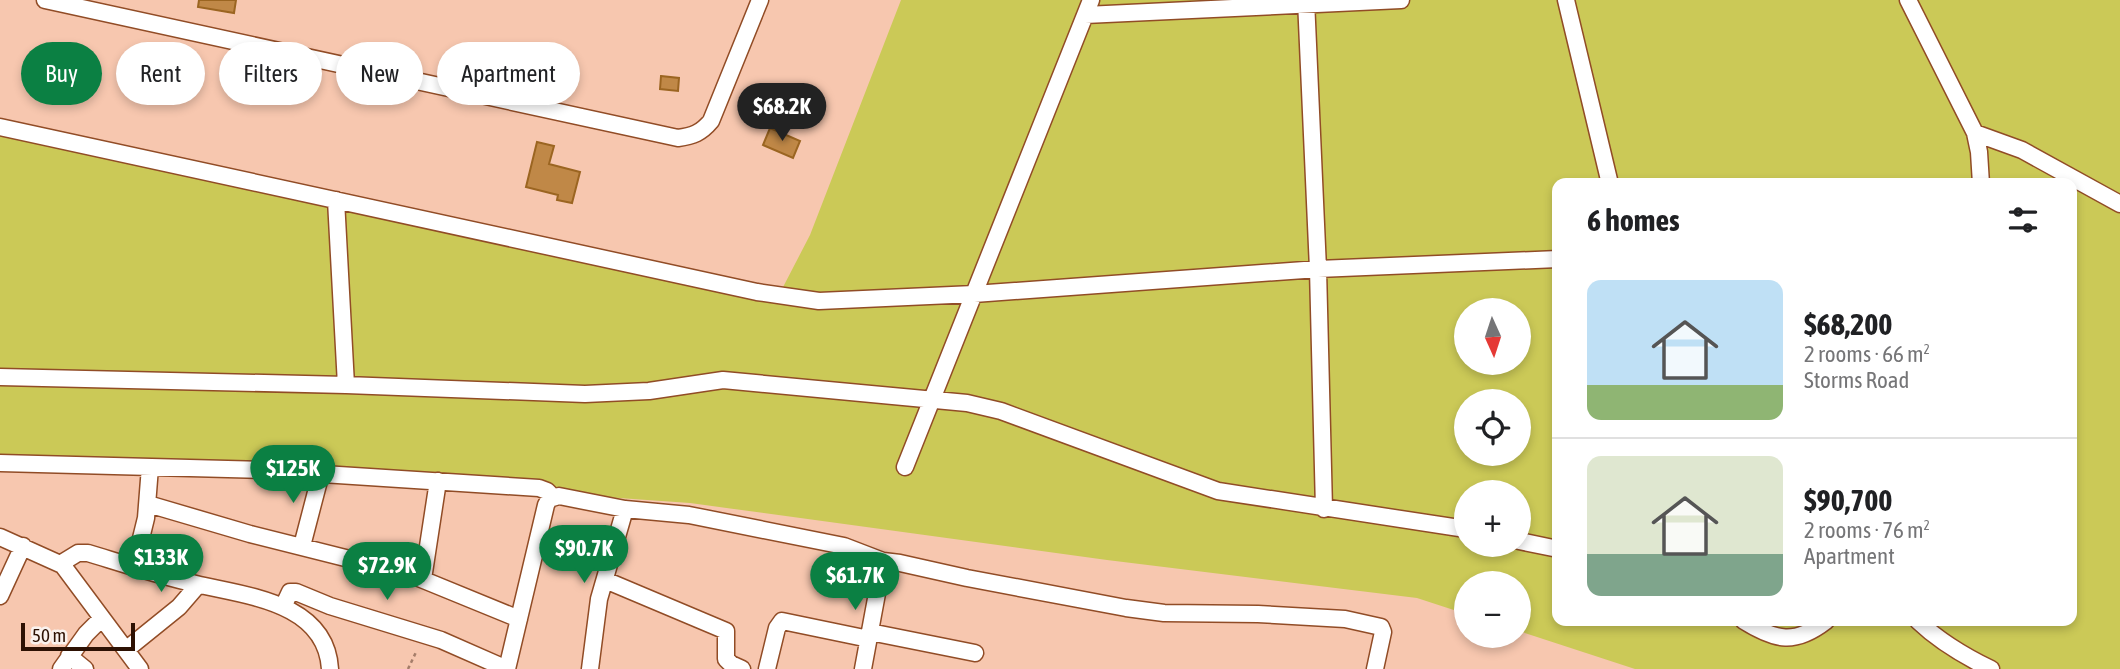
<!DOCTYPE html>
<meta charset="utf-8">
<style>
body{margin:0;font-family:"Asap Condensed",sans-serif;background:#f6f6f6;color:#202124;height:100vh;display:flex;flex-direction:column;font-size:26px;white-space:nowrap}
*{box-sizing:border-box;margin:0}
p{font-size:23px;color:#757577}
.icon{flex:none;width:38px;height:38px;fill:none;stroke:currentColor;stroke-width:2;stroke-linecap:round;stroke-linejoin:round}
.map{position:relative;flex:1;overflow:hidden}
.side{position:absolute;left:1552px;top:178px;width:525px;height:448px;display:flex;flex-direction:column;background:#fff;border-radius:14px;box-shadow:0 4px 10px #0003}
.side>*{flex:none}
.top-card{position:absolute;left:21px;top:42px;width:665px;height:63px;display:flex;gap:14px}
.needle{width:46px;rotate:177deg}
.buttons{position:absolute;left:1454px;top:298px;display:grid;gap:14px}
.buttons a{display:grid;place-items:center;width:77px;height:77px;border-radius:50%;background:#fff;box-shadow:0 4px 10px #0003;font-size:35px}
.scale{position:absolute;left:21px;bottom:18px;width:114px;box-sizing:border-box;padding-left:7px;border:4px solid #2d1103;border-top:0;font-size:19px;line-height:24px;white-space:nowrap;color:#2d1103;-webkit-text-stroke:5px #faf2ee;paint-order:stroke}
.price{position:absolute;translate:-50% -60px;padding:0 16px;border-radius:24px;background:#0b8043;color:#fff;font-size:23px;line-height:46px;filter:drop-shadow(0 2px 4px #0008)}
.price::after{content:'';position:absolute;left:50%;top:42px;width:21px;height:16px;margin-left:-10px;background:inherit;clip-path:polygon(0 0,100% 0,50% 100%)}
.price.active{background:#222;color:#fff}
ul{padding:0;list-style:none}
li{display:flex;align-items:center;gap:21px;height:175px;padding:0 35px}
li+li{border-top:2px solid #e0e0e0}
li span{display:grid;place-items:center;flex:none;width:196px;height:140px;border-radius:14px;color:#555}
li>.icon{margin-inline-start:auto}
span .icon{width:84px;height:84px;fill:#fffc;stroke-width:1}
li b{font-size:30px}
h2{display:flex;justify-content:space-between;align-items:center;height:84px;padding:0 35px;font-size:30px}
.pill{padding:0 24px;border-radius:32px;background:#fff;box-shadow:0 4px 10px #0003;font-size:24px;line-height:63px}
.pill.active{background:#0b8043;color:#fff}
.map>svg:first-child{display:block}
.green{fill:#cbc957;fill-rule:evenodd}
.building{fill:#c08847;stroke:#9b6521;stroke-width:2}
.lines{fill:none;stroke-linecap:round;stroke-linejoin:round}
.minor-casing{stroke:#914c26;stroke-width:19}
.path{stroke:#a57d69;stroke-width:2.5;stroke-dasharray:3.5 3.5;stroke-linecap:butt}
.minor{stroke:#fff;stroke-width:16}
</style>
<div class="map">
<svg width="2120" height="669" viewBox="0 0 2120 669">
<rect width="100%" height="100%" fill="#f7c7af"/>
<path class="green" d="M901 0H2120V669H1635L1519 631V583H1466V614L1417 598 1107 560 690 503 379 481 0 469V126L781 291 810 235ZM1558 184H2072V621H1558ZM1466 310H1519V362H1466ZM1466 401H1519V453H1466ZM1466 492H1519V544H1466Z"/>
<path class="building" d="M199 0H236L234 13 198 7Z
M560 59 576 63 571 84 554 80Z
M661 76 679 78 678 91 660 89Z
M770 128 800 141 793 158 763 145Z
M537 142 554 146 549 164 580 172 572 203 557 200 558 195 526 187Z"/>
<g class="lines">
<defs>
<path id="minor" d="M45 0 678 138C693 136 701 133 711 121L760 0
M1306 0 1318 269 1324 509
M1566 0 1610 184
M1908 0 1975 133 1979 152 1981 184
M1085 15 1401 0
M0 127 757 292 819 301 974 294 1318 269 1558 259
M1975 133 2022 150 2120 204
M336 200 346 385
M0 377 346 385 585 394 649 391 723 380 967 403 1001 411 1218 491 1466 529
M0 463 261 470 539 488 547 491 553 497
M905 467 1091 0
M148 504 250 534 409 574 519 619
M0 537 60 564 78 553H88C124 564 160 576 196 584 246 596 326 602 330 669
M1519 541 1558 549
M302 546 321 473
M61 563 140 669
M134 567 146 518 150 467
M423 579 438 481
M605 580 726 631V659L731 664 742 669
M0 596 23 546
M283 607 290 592H296L330 606 441 640 507 669
M1744 621C1776 641 1795 645 1826 621
M1918 621C1940 642 1964 656 1991 669
M870 632 975 653
M127 649 179 607 198 585
M69 656 85 669
M61 669 86 634 102 618
M507 669 546 505 549 499 559 496 625 509 689 515 844 546 883 561 900 563 967 578 1126 608 1164 613 1258 614 1345 619 1381 627 1383 632 1375 669
M590 669 599 599 625 509
M767 669 777 628 782 621 869 639
M863 669 883 561"/>
</defs>
<use href="#minor" class="minor-casing"/>
<path class="path" d="M408 669 417 650"/>
<use href="#minor" class="minor"/>
</g>
</svg>
<div class="buttons">
<a><svg class="needle" viewBox="-14 -14 28 28"><path d="M0-13l5 13h-10z" fill="#e53935"/><path d="M0 13l5-13h-10z" fill="#757577"/></svg></a>
<a><svg class="icon" aria-label="locate" viewBox="0 0 24 24"><circle cx="12" cy="12" r="6"/><path d="M12 2v4M12 18v4M2 12h4M18 12h4"/></svg></a>
<a>+</a>
<a>−</a>
</div>
<div class="scale">50 m</div>
<b class="price active" style="left:782px;top:143px">$68.2K</b>
<b class="price" style="left:293px;top:505px">$125K</b>
<b class="price" style="left:584px;top:585px">$90.7K</b>
<b class="price" style="left:161px;top:594px">$133K</b>
<b class="price" style="left:387px;top:602px">$72.9K</b>
<b class="price" style="left:855px;top:612px">$61.7K</b>
<div class="top-card">
<a class="pill active">Buy</a>
<a class="pill">Rent</a>
<a class="pill">Filters</a>
<a class="pill">New</a>
<a class="pill">Apartment</a>
</div>
<section class="side">
<h2>6 homes<svg class="icon" aria-label="filters" viewBox="0 0 24 24"><path d="M4 7h16M4 17h16"/><circle cx="9" cy="7" r="2"/><circle cx="15" cy="17" r="2"/></svg></h2>
<ul>
<li><span style="background:linear-gradient(#bfe0f5 75%,#8fb573 0)"><svg class="icon" aria-label="home" viewBox="0 0 24 24"><path d="M3 11l9-7 9 7M6 9v11h12V9"/></svg></span><div><b>$68,200</b><p>2 rooms · 66 m²</p><p>Storms Road</p></div></li>
<li><span style="background:linear-gradient(#dfe7d0 70%,#7fa58c 0)"><svg class="icon" aria-label="home" viewBox="0 0 24 24"><path d="M3 11l9-7 9 7M6 9v11h12V9"/></svg></span><div><b>$90,700</b><p>2 rooms · 76 m²</p><p>Apartment</p></div></li>
</ul>
</section>
</div>
